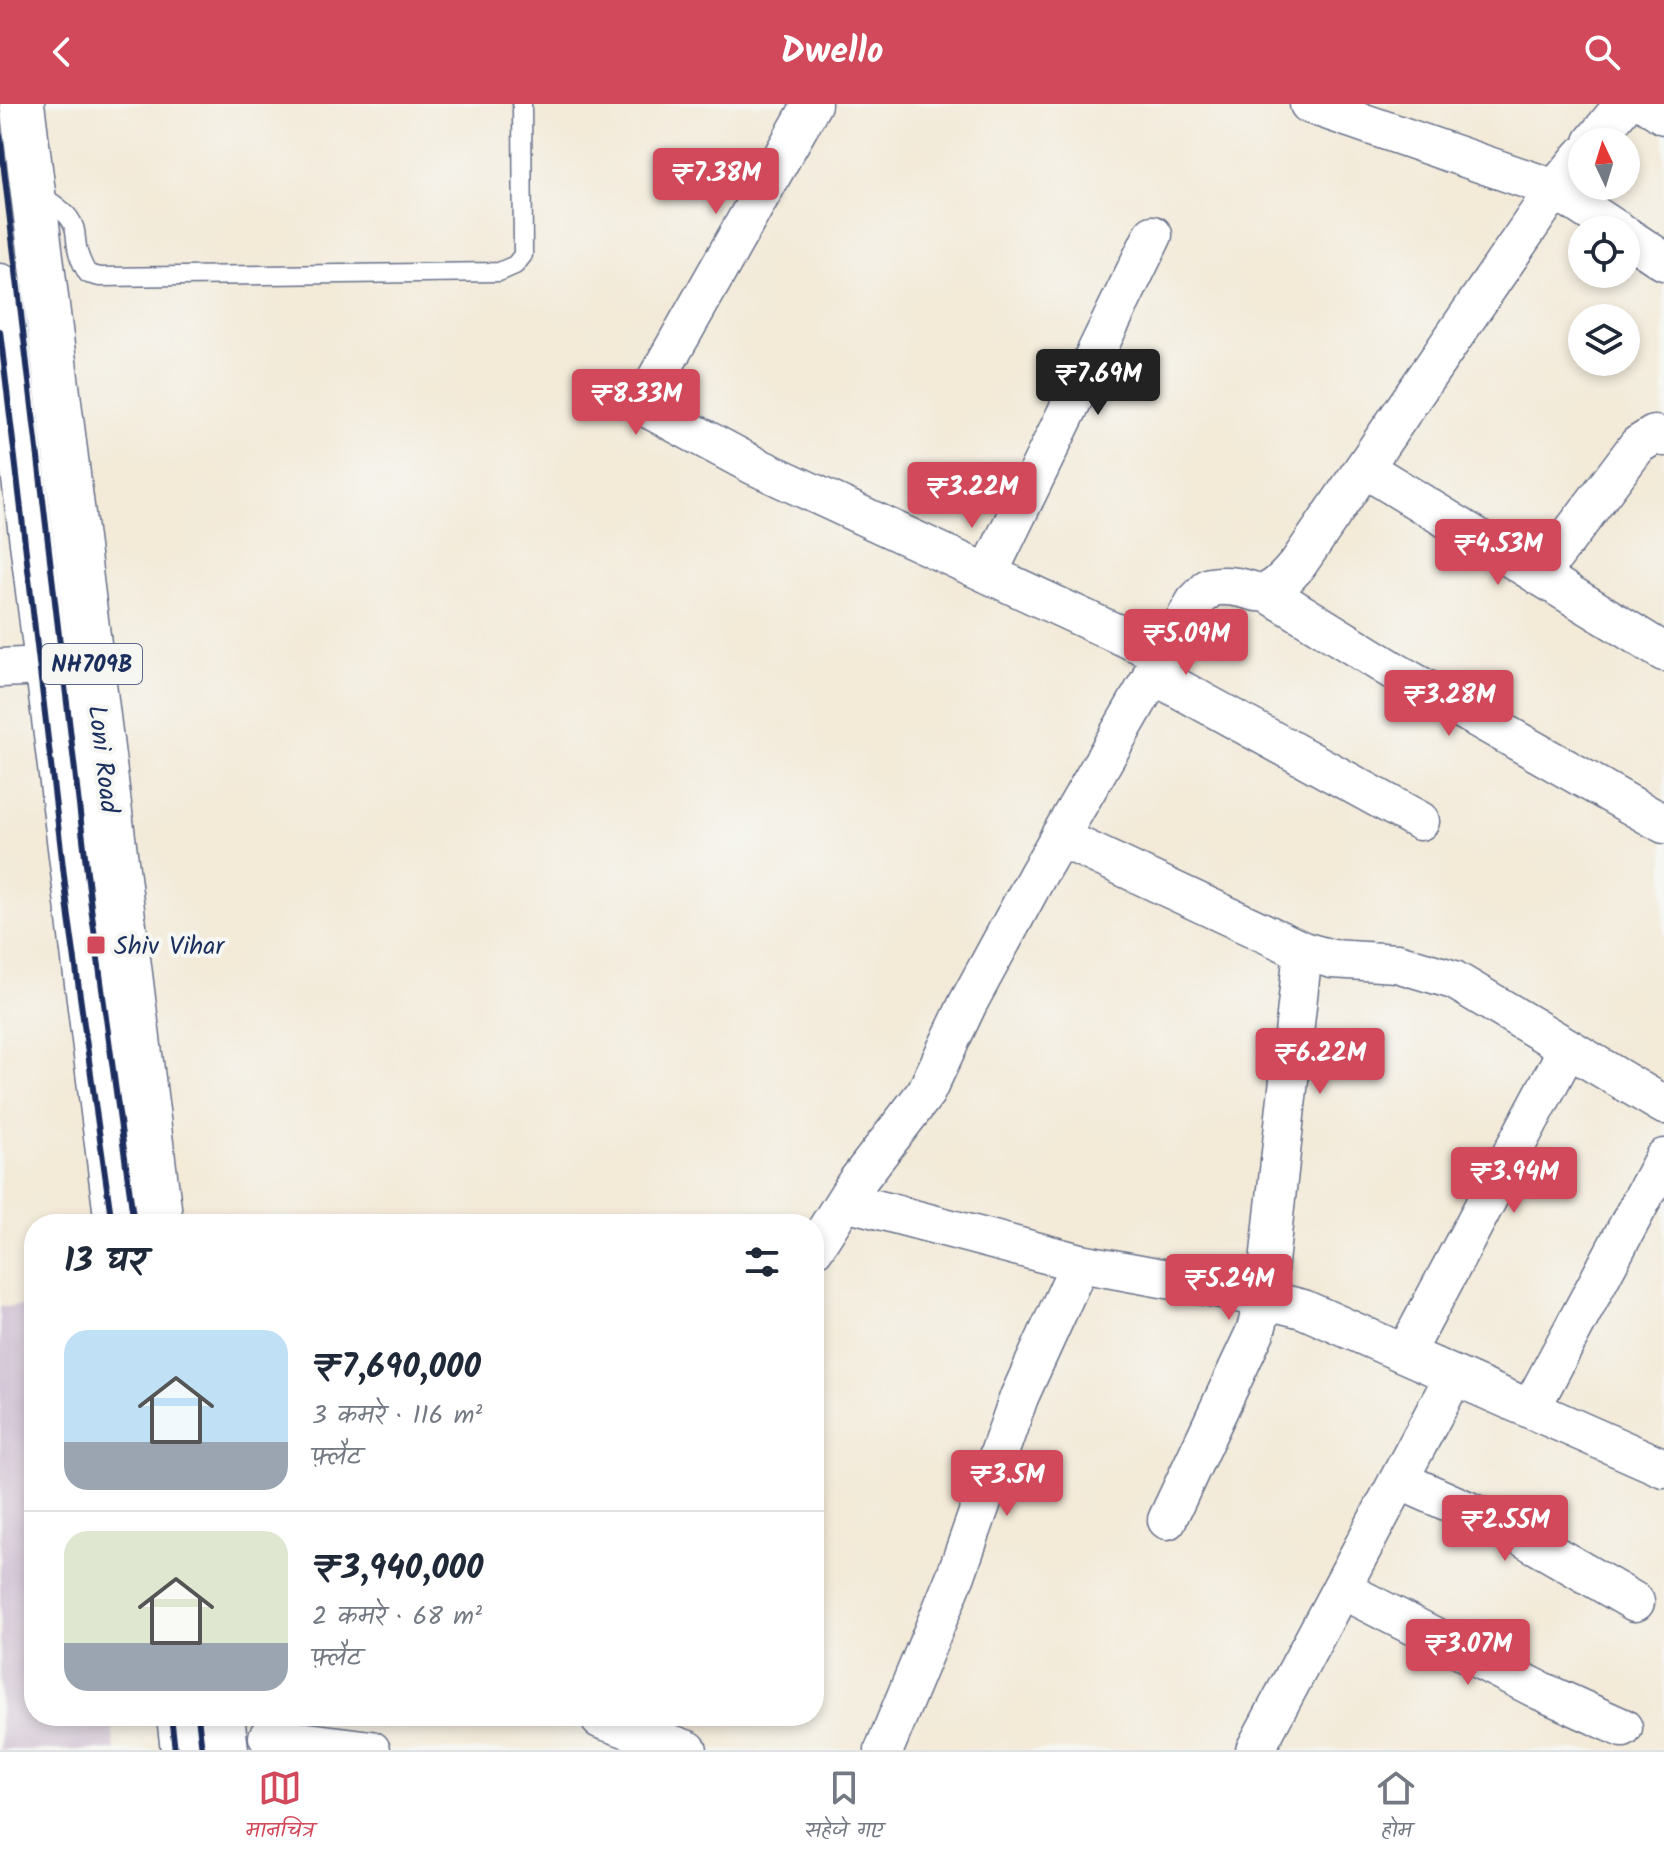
<!DOCTYPE html>
<html lang="hi">
<meta charset="utf-8">
<style>
body{margin:0;font-family:Kalam,"Playpen Sans Deva",sans-serif;background:#f6f6f7;color:#1f2937;height:100vh;display:flex;flex-direction:column;font-size:30px;white-space:nowrap}
*{box-sizing:border-box;margin:0}
p{font-size:26px;color:#747a83}
.icon{flex:none;width:44px;height:44px;fill:none;stroke:currentColor;stroke-width:2;stroke-linecap:round;stroke-linejoin:round}
.map{position:relative;flex:1;overflow:hidden}
.details{position:absolute;left:24px;top:1110px;width:800px;height:512px;display:flex;flex-direction:column;background:#fff;border-radius:32px;box-shadow:0 4px 12px #0003}
.details>*{flex:none}
.needle{width:52px;rotate:356deg}
.controls{position:absolute;left:1568px;top:24px;display:grid;gap:16px}
.controls a{display:grid;place-items:center;width:72px;height:72px;border-radius:50%;background:#fff;box-shadow:0 4px 12px #0003;font-size:40px}
.price{position:absolute;translate:-50% -68px;padding:0 18px;border-radius:8px;background:#d1495b;color:#fff;font-size:26px;line-height:52px;filter:drop-shadow(0 2px 4px #0008)}
.price::after{content:'';position:absolute;left:50%;top:48px;width:24px;height:18px;margin-left:-12px;background:inherit;clip-path:polygon(0 0,100% 0,50% 100%)}
.price.current{background:#222;color:#fff}
ul{padding:0;list-style:none}
li{display:flex;align-items:center;gap:24px;height:200px;padding:0 40px}
li+li{border-top:2px solid #e0e1e3}
li span{display:grid;place-items:center;flex:none;width:224px;height:160px;border-radius:24px;color:#555}
li>.icon{margin-inline-start:auto}
span .icon{width:96px;height:96px;fill:#fffc;stroke-width:1}
li b{font-size:34px}
h2{display:flex;justify-content:space-between;align-items:center;height:96px;padding:0 40px;font-size:34px}
header{display:flex;justify-content:space-between;align-items:center;height:104px;padding:0 40px;background:#d1495b;color:#fff;font-size:36px;font-weight:600}
.menu{display:flex;justify-content:space-around;align-items:center;height:112px;border-top:2px solid #e0e1e3;background:#fff;font-size:22px;color:#747a83}
.menu a{display:grid;justify-items:center;gap:4px}
.menu .current{color:#d1495b}
.map>svg:first-child{display:block}
.industrial{fill:#cebed1}
.lines{fill:none;stroke-linecap:round;stroke-linejoin:round}
.service-casing{stroke:#677089;stroke-width:21}
.minor-casing{stroke:#677089;stroke-width:41}
.trunk-casing{stroke:#677089;stroke-width:47}
.service{stroke:#fff;stroke-width:18}
.minor{stroke:#fff;stroke-width:38}
.trunk{stroke:#fff;stroke-width:44}
.rail{stroke:#1b2f5e;stroke-width:6}
.poi-dot{fill:#d1495b;stroke:#f6f6f2;stroke-width:3}
.labels{text-anchor:middle;stroke-width:8;stroke-linejoin:round;paint-order:stroke}
.shield{fill:#f6f6f2;stroke:#5d6b8a;stroke-width:2}
.shield-label{font-size:24px;font-weight:bold;fill:#1b2f5e}
.street-label{font-size:26px;fill:#1b2f5e;stroke:#f6f6f2}
.poi-label{font-size:26px;fill:#1b2f5e;stroke:#f6f6f2;text-anchor:start}
</style>
<header><svg class="icon" aria-label="back" viewBox="0 0 24 24"><path d="M15 5l-7 7 7 7"/></svg>Dwello<svg class="icon" aria-label="search" viewBox="0 0 24 24"><circle cx="10" cy="10" r="6"/><path d="M15 15l6 6"/></svg></header>
<div class="map">
<svg width="1664" height="1646" viewBox="0 0 1664 1646">
<rect width="100%" height="100%" fill="#f6f6f2"/>
<filter id="ink" filterUnits="userSpaceOnUse"><feTurbulence type="fractalNoise" baseFrequency=".0125" numOctaves="2"/><feDisplacementMap in="SourceGraphic" scale="16" xChannelSelector="R" yChannelSelector="G"/><feConvolveMatrix kernelMatrix="1 2 1 2 8 2 1 2 1" color-interpolation-filters="sRGB"/></filter>
<filter id="wash" filterUnits="userSpaceOnUse"><feTurbulence type="fractalNoise" baseFrequency=".006" numOctaves="4" result="noise"/><feDisplacementMap in="SourceGraphic" scale="32" xChannelSelector="R" yChannelSelector="G"/><feGaussianBlur stdDeviation="1.8" result="paint"/><feColorMatrix in="noise" values="0 0 0 0 0 0 0 0 0 0 0 0 0 0 0 0 0 1.4 0 .05"/><feComposite in="paint" operator="in"/></filter>
<g filter="url(#wash)">
<rect width="100%" height="100%" fill="#f3ead8"/>
<path class="industrial" d="M34 1201V1612H111L115 1646H0V1203Z"/>
</g>
<g filter="url(#ink)">
<g class="lines">
<defs>
<path id="service" d="M35 88C98 125 61 127 88 170L100 173 499 168 515 161 523 151 522 0"/>
<path id="minor" d="M812 0 653 281 649 305 753 361 1163 551
M1309 0 1555 85 1617 126
M1648 0 1664 11
M1593 38 1624 0
M1626 132 1664 157
M1364 364 1664 548
M989 468 1153 131
M1539 472 1638 341 1654 331 1664 333
M1268 489 1394 567 1664 720
M0 564 48 562
M1152 570 1420 717
M1059 733 1303 847
M845 1097 1080 1159 1222 1185 1303 1205 1664 1364
M814 1145 856 1079 926 988 968 899 1037 772 1195 498 1210 483C1262 476 1255 511 1298 460L1555 85 1582 52
M1405 1250 1568 944
M1531 1304 1664 1054
M1399 1376 1507 1424 1635 1498
M1167 1416 1255 1228 1265 1195 1303 847 1332 855 1397 859 1454 876 1664 1001
M1341 1485 1541 1587 1623 1624
M600 1615 688 1646
M268 1633 371 1646
M884 1646 956 1471 1019 1293 1080 1159
M1255 1646 1454 1272"/>
<path id="trunk" d="M22 0 161 1120
M0 182 117 1120
M179 1612 183 1646
M222 1612 226 1646"/>
</defs>
<use href="#service" class="service-casing"/>
<use href="#minor" class="minor-casing"/>
<use href="#trunk" class="trunk-casing"/>
<use href="#service" class="service"/>
<use href="#minor" class="minor"/>
<use href="#trunk" class="trunk"/>
<path class="rail" d="M0 32 92 811 134 1120
M0 227 69 814 112 1120
M171 1612 175 1646
M198 1612 202 1646"/>
</g>
</g>
<rect class="poi-dot" x="86" y="831" width="20" height="20" rx="4"/>
<g class="labels">
<rect class="shield" x="42" y="540" width="100" height="40" rx="6"/>
<g class="shield-label">
<text x="92" y="568">NH709B</text>
</g>
<g class="street-label">
<text transform="translate(104 655) rotate(83)" y="9">Loni Road</text>
</g>
<g class="poi-label">
<text x="114" y="850">Shiv Vihar</text>
</g>
</g>
</svg>
<div class="controls">
<a><svg class="needle" viewBox="-14 -14 28 28"><path d="M0-13l5 13h-10z" fill="#e53935"/><path d="M0 13l5-13h-10z" fill="#747a83"/></svg></a>
<a><svg class="icon" aria-label="locate" viewBox="0 0 24 24"><circle cx="12" cy="12" r="6"/><path d="M12 2v4M12 18v4M2 12h4M18 12h4"/></svg></a>
<a><svg class="icon" aria-label="layers" viewBox="0 0 24 24"><path d="M12 4l9 5-9 5-9-5zM3 14l9 5 9-5"/></svg></a>
</div>
<b class="price" style="left:716px;top:112px">₹7.38M</b>
<b class="price current" style="left:1098px;top:313px">₹7.69M</b>
<b class="price" style="left:636px;top:333px">₹8.33M</b>
<b class="price" style="left:972px;top:426px">₹3.22M</b>
<b class="price" style="left:1498px;top:483px">₹4.53M</b>
<b class="price" style="left:1186px;top:573px">₹5.09M</b>
<b class="price" style="left:1449px;top:634px">₹3.28M</b>
<b class="price" style="left:1320px;top:992px">₹6.22M</b>
<b class="price" style="left:1514px;top:1111px">₹3.94M</b>
<b class="price" style="left:1229px;top:1218px">₹5.24M</b>
<b class="price" style="left:1007px;top:1414px">₹3.5M</b>
<b class="price" style="left:1505px;top:1459px">₹2.55M</b>
<b class="price" style="left:1468px;top:1583px">₹3.07M</b>
<section class="details">
<h2>13 घर<svg class="icon" aria-label="filters" viewBox="0 0 24 24"><path d="M4 7h16M4 17h16"/><circle cx="9" cy="7" r="2"/><circle cx="15" cy="17" r="2"/></svg></h2>
<ul>
<li><span style="background:linear-gradient(#bfe0f5 70%,#9aa5b1 0)"><svg class="icon" aria-label="home" viewBox="0 0 24 24"><path d="M3 11l9-7 9 7M6 9v11h12V9"/></svg></span><div><b>₹7,690,000</b><p>3 कमरे · 116 m²</p><p>फ़्लैट</p></div></li>
<li><span style="background:linear-gradient(#dfe7d0 70%,#9aa5b1 0)"><svg class="icon" aria-label="home" viewBox="0 0 24 24"><path d="M3 11l9-7 9 7M6 9v11h12V9"/></svg></span><div><b>₹3,940,000</b><p>2 कमरे · 68 m²</p><p>फ़्लैट</p></div></li>
</ul>
</section>
</div>
<nav class="menu">
<a class="current"><svg class="icon" aria-label="map" viewBox="0 0 24 24"><path d="M3 6l6-2 6 2 6-2v14l-6 2-6-2-6 2zM9 4v14M15 6v14"/></svg>मानचित्र</a>
<a><svg class="icon" aria-label="saved" viewBox="0 0 24 24"><path d="M7 4h10v16l-5-4-5 4z"/></svg>सहेजे गए</a>
<a><svg class="icon" aria-label="home" viewBox="0 0 24 24"><path d="M3 11l9-7 9 7M6 9v11h12V9"/></svg>होम</a>
</nav>
